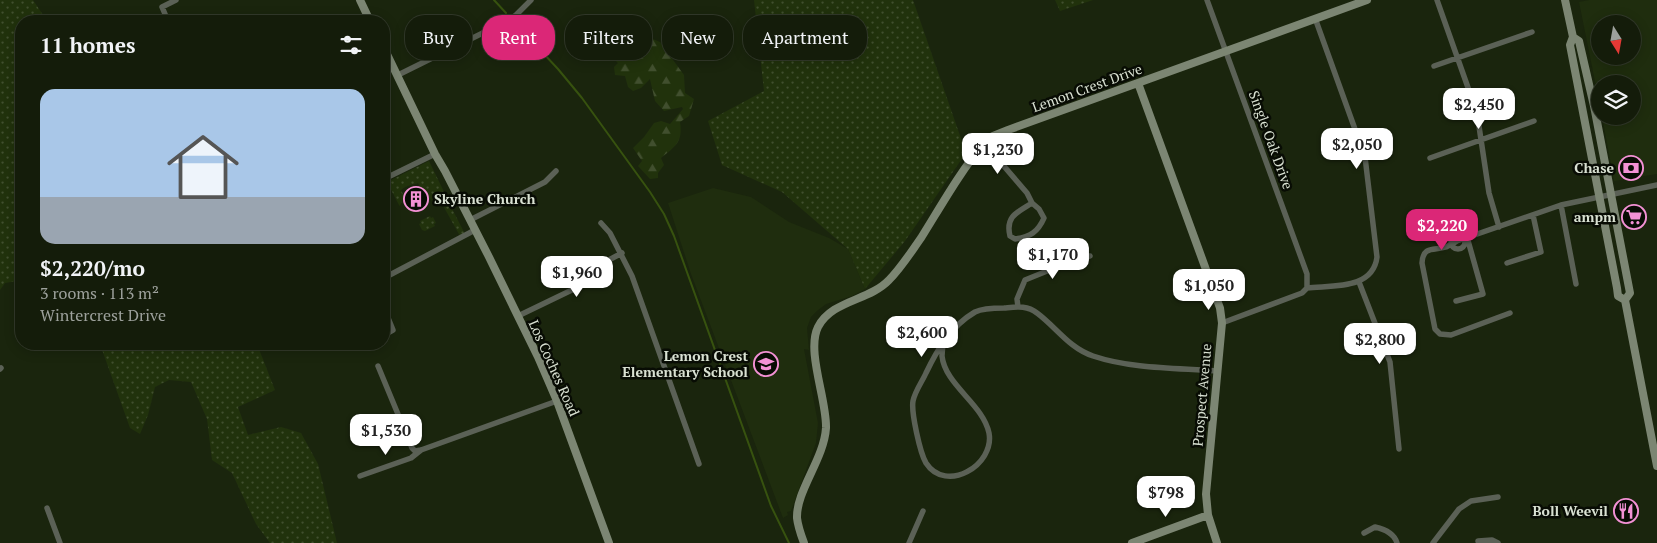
<!DOCTYPE html>
<meta charset="utf-8">
<style>
body{margin:0;font-family:"PT Serif",serif;background:#1d2513;color:#f1f3f6;height:100vh;display:flex;flex-direction:column;font-size:19px;white-space:nowrap}
*{box-sizing:border-box;margin:0}
p{font-size:16px;color:#9da19c}
.icon{flex:none;width:28px;height:28px;fill:none;stroke:currentColor;stroke-width:2;stroke-linecap:round;stroke-linejoin:round}
.map{position:relative;flex:1;overflow:hidden}
.panel{position:absolute;left:15px;top:15px;width:375px;height:335px;display:flex;flex-direction:column;background:#141c0a;border-radius:20px;box-shadow:0 2px 12px #0003,0 0 0 1px #333a2b}
.panel>*{flex:none}
.top-card{position:absolute;left:405px;top:15px;width:475px;height:45px;display:flex;gap:10px}
.needle{width:32px;rotate:169deg}
.controls{position:absolute;left:1591px;top:15px;display:grid;gap:10px}
.controls a{display:grid;place-items:center;width:50px;height:50px;border-radius:50%;background:#141c0a;box-shadow:0 2px 12px #0003,0 0 0 1px #333a2b;font-size:25px}
.price{position:absolute;translate:-50% -42px;padding:0 11px;border-radius:10px;background:#fff;color:#222;font-size:16px;line-height:32px;filter:drop-shadow(0 1px 2px #0008)}
.price::after{content:'';position:absolute;left:50%;top:30px;width:15px;height:11px;margin-left:-8px;background:inherit;clip-path:polygon(0 0,100% 0,50% 100%)}
.price.active{background:#db2777;color:#fff}
ul{padding:0;list-style:none}
li{display:grid;align-content:center;gap:10px;height:265px;padding:0 25px}
li span{display:grid;place-items:center;height:155px;border-radius:15px;color:#555}
li>.icon{margin-inline-start:auto}
span .icon{width:90px;height:90px;fill:#fffc;stroke-width:1}
li b{font-size:21px}
h2{display:flex;justify-content:space-between;align-items:center;height:60px;padding:0 25px;font-size:21px}
.tag{padding:0 18px;border-radius:20px;background:#141c0a;box-shadow:0 2px 12px #0003,0 0 0 1px #333a2b;font-size:18px;line-height:45px}
.tag.active{background:#db2777;color:#fff}
.map>svg:first-child{display:block}
.built{fill:#1f2d0e;fill-rule:evenodd}
.grass{fill:url(#grass-dots)}
.forest{fill:url(#forest-firs)}
.lines{fill:none;stroke-linecap:round;stroke-linejoin:round}
.stream{stroke:#37520f;stroke-width:2}
.street{stroke:#5b6156;stroke-width:5.5}
.secondary{stroke:#7c8673;stroke-width:8}
.labels{text-anchor:middle;stroke-width:5;stroke-linejoin:round;paint-order:stroke}
.street-label{font-size:14px;fill:#d9e1d2;stroke:#080c04}
.poi-label{font-size:14px;font-weight:bold;fill:#d9e1d2;stroke:#080c04;text-anchor:end}
</style>
<div class="map">
<svg width="1657" height="543" viewBox="0 0 1657 543">
<defs>
<pattern id="grass-dots" width="8" height="8" patternUnits="userSpaceOnUse" patternTransform="scale(1.25)"><rect width="8" height="8" fill="#21320c"/><path d="M2 2h.1M6 6h.1" fill="none" stroke="#414f2e" stroke-width="1.8" stroke-linecap="round"/></pattern>
<pattern id="forest-firs" width="22" height="20" patternUnits="userSpaceOnUse" patternTransform="scale(1.25)"><rect width="22" height="20" fill="#21320c"/><path d="M5 1l3.5 6h-7zM16 11l3.5 6h-7z" fill="#414f2e"/></pattern>
</defs>
<rect width="100%" height="100%" fill="#1a250d"/>
<path class="built" d="M1589 0H1657V174L1614 181 1602 116H1632V84H1600V106L1579 2ZM1600 24H1632V56H1600Z
M713 188 751 197 789 222 829 238 848 249 865 289 852 296 826 304 818 310 811 317 807 328 809 350 804 349 818 423 816 443 791 511 787 512 788 515 783 518 691 274 668 203Z"/>
<path class="grass" d="M0 0H33L47 21H21V289L17 281 5 283 0 290Z
M754 0H913L966 153 905 241 865 289 848 249 782 192 722 165 708 121 764 91Z
M1055 0H1093L1060 11Z
M429 161 446 196 433 202 425 194 424 195 418 183C412 185 407 185 401 190L404 196 400 206 399 205 387 182Z
M447 199 465 234 460 236 441 202Z
M430 216 431 218 433 217 436 223 434 224 435 226 425 231 422 230 419 224 421 223 420 221Z
M100 344H257L275 390 238 407 248 435 281 427 301 433 318 464 337 543H270L256 524 232 473 212 460 207 419 191 382 169 380 155 387 148 415 140 434 130 428Z"/>
<path class="forest" d="M643 35 660 42 684 75 685 93 694 99 689 116 680 122C683 142 676 146 661 158L664 165 658 173V178L650 179 638 166 642 161 633 148 644 137 654 123 661 121 670 124 683 109 682 107 664 111 655 101 650 79 641 88 633 91 628 87 625 76 615 75 614 67 618 63 612 57 619 44Z"/>
<g class="lines">
<path class="stream" d="M494 0 506 13
M513 21 558 69 582 98 650 192 664 214 674 236 771 506 789 543"/>
<path class="street" d="M1207 0 1307 274V288
M1437 0 1477 113 1489 193 1499 227
M168 21 162 7 176 0
M1434 66 1532 32
M398 75 507 21 516 15 531 0
M984 143 1027 193 1032 203 1039 209 1044 218C1038 232 1030 237 1015 239L1010 236C1005 216 1018 212 1032 203
M1430 158 1534 121
M384 179 435 154
M1561 205 1576 284
M470 220 545 182 556 171
M601 223 610 233 632 276 699 464
M1451 242a7 7 0 1 1 14 0a7 7 0 1 1-14 0Z
M1507 263 1541 252 1533 215
M384 278 475 230
M1359 282 1390 362 1399 449
M1307 288C1332 285 1373 290 1377 257L1365 157 1315 18
M1456 301 1483 294 1467 237
M1018 307 1017 299 1025 280 1079 258 1090 256
M384 308 393 330 384 335
M1510 313 1451 335 1440 334 1435 329 1422 263C1423 245 1435 251 1446 247 1450 245 1454 243 1457 241L1561 205 1657 185
M518 316 576 288 605 262 622 253
M1222 323 1302 293 1307 288
M944 341C943 345 942 351 942 356 945 385 983 404 989 433 995 465 946 494 926 463 920 453 911 412 913 401 915 391 922 382 926 373 937 350 951 326 975 312 983 308 995 308 1004 308 1016 307 1027 305 1037 313 1056 327 1069 348 1093 356 1132 369 1176 368 1216 371
M360 348 367 344
M378 366 412 448 415 451 421 450 557 401
M0 369 1 368
M360 476 411 458 421 450
M47 508 60 543
M1364 533 1375 527C1384 529 1394 533 1397 543
M1478 541 1492 540 1498 543
M909 543 923 511
M1433 543 1459 509 1471 501 1498 497"/>
<path class="secondary" d="M360 0 370 21
M1565 0 1573 37 1579 41 1594 106 1630 293 1625 300 1657 466
M1573 37 1570 45 1617 288 1618 296 1625 300
M384 48 435 154 445 171 488 255 538 357 557 401 609 543
M1138 83 1220 308 1222 323 1206 494 1208 515 1217 543
M804 543C801 535 798 527 797 518 796 491 824 459 826 428 827 400 806 351 818 327 832 300 869 301 889 280 901 268 911 252 921 238 941 206 960 172 984 143L993 136 1008 130 1367 0
M1132 543 1208 515"/>
</g>
<defs>
<symbol id="bank-ring" viewBox="-11 -11 22 22"><circle r="9.5" fill="#080c04" stroke="#f391d5" stroke-width="1.5"/><path d="M-6-4H6V4H-6ZM0-2.3a2.3 2.3 0 1 0 0 4.6a2.3 2.3 0 1 0 0-4.6Z" fill="#f391d5"/></symbol>
<symbol id="building-ring" viewBox="-11 -11 22 22"><circle r="9.5" fill="#080c04" stroke="#f391d5" stroke-width="1.5"/><path d="M-4-6H4V6H1V3H-1V6H-4ZM-2.5-4.3h1.7v1.8h-1.7ZM.8-4.3h1.7v1.8H.8ZM-2.5-1h1.7V.8h-1.7ZM.8-1h1.7V.8H.8Z" fill="#f391d5"/></symbol>
<symbol id="supermarket-ring" viewBox="-11 -11 22 22"><circle r="9.5" fill="#080c04" stroke="#f391d5" stroke-width="1.5"/><path d="M-6-5.5h2.5l.6 2H6L4.5 2H-2.5L-4.4-4H-6ZM-1.5 3.2a1.3 1.3 0 1 0 .1 0ZM3 3.2a1.3 1.3 0 1 0 .1 0Z" fill="#f391d5"/></symbol>
<symbol id="school-ring" viewBox="-11 -11 22 22"><circle r="9.5" fill="#080c04" stroke="#f391d5" stroke-width="1.5"/><path d="M0-5L7-2L0 1L-7-2ZM-4 1L0 2.5L4 1V4Q0 6-4 4Z" fill="#f391d5"/></symbol>
<symbol id="restaurant-ring" viewBox="-11 -11 22 22"><circle r="9.5" fill="#080c04" stroke="#f391d5" stroke-width="1.5"/><path d="M-5-6h1v4h1v-4h1v4h1v-4h1v5L-1.5 .5V6h-2V.5L-5-1ZM5-6V6H3V1.5H1.5Q1.5-4 5-6Z" fill="#f391d5"/></symbol>
</defs>
<g fill-rule="evenodd">
<use href="#bank-ring" x="1617" y="154" width="28" height="28"/>
<use href="#building-ring" x="402" y="185" width="28" height="28"/>
<use href="#supermarket-ring" x="1620" y="203" width="28" height="28"/>
<use href="#school-ring" x="752" y="350" width="28" height="28"/>
<use href="#restaurant-ring" x="1612" y="497" width="28" height="28"/>
</g>
<g class="labels">
<g class="street-label">
<text transform="translate(1087 88) rotate(-20)" y="5">Lemon Crest Drive</text>
<text transform="translate(1271 140) rotate(70)" y="5">Single Oak Drive</text>
<text transform="translate(554 368) rotate(66)" y="5">Los Coches Road</text>
<text transform="translate(1202 395) rotate(-85)" y="5">Prospect Avenue</text>
</g>
<g class="poi-label">
<text x="1614" y="173">Chase</text>
<text x="434" y="204" text-anchor="start">Skyline Church</text>
<text x="1616" y="222">ampm</text>
<text x="748" y="361">Lemon Crest<tspan x="748" dy="16">Elementary School</tspan></text>
<text x="1608" y="516">Boll Weevil</text>
</g>
</g>
</svg>
<div class="controls">
<a><svg class="needle" viewBox="-14 -14 28 28"><path d="M0-13l5 13h-10z" fill="#e53935"/><path d="M0 13l5-13h-10z" fill="#9da19c"/></svg></a>
<a><svg class="icon" aria-label="layers" viewBox="0 0 24 24"><path d="M12 4l9 5-9 5-9-5zM3 14l9 5 9-5"/></svg></a>
</div>
<b class="price" style="left:1479px;top:130px">$2,450</b>
<b class="price" style="left:1357px;top:170px">$2,050</b>
<b class="price" style="left:998px;top:175px">$1,230</b>
<b class="price active" style="left:1442px;top:251px">$2,220</b>
<b class="price" style="left:1053px;top:280px">$1,170</b>
<b class="price" style="left:577px;top:298px">$1,960</b>
<b class="price" style="left:1209px;top:311px">$1,050</b>
<b class="price" style="left:922px;top:358px">$2,600</b>
<b class="price" style="left:1380px;top:365px">$2,800</b>
<b class="price" style="left:386px;top:456px">$1,530</b>
<b class="price" style="left:1166px;top:518px">$798</b>
<div class="top-card">
<a class="tag">Buy</a>
<a class="tag active">Rent</a>
<a class="tag">Filters</a>
<a class="tag">New</a>
<a class="tag">Apartment</a>
</div>
<section class="panel">
<h2>11 homes<svg class="icon" aria-label="filters" viewBox="0 0 24 24"><path d="M4 7h16M4 17h16"/><circle cx="9" cy="7" r="2"/><circle cx="15" cy="17" r="2"/></svg></h2>
<ul>
<li><span style="background:linear-gradient(#a9c7e8 70%,#9aa5b1 0)"><svg class="icon" aria-label="home" viewBox="0 0 24 24"><path d="M3 11l9-7 9 7M6 9v11h12V9"/></svg></span><div><b>$2,220/mo</b><p>3 rooms · 113 m²</p><p>Wintercrest Drive</p></div></li>
</ul>
</section>
</div>
